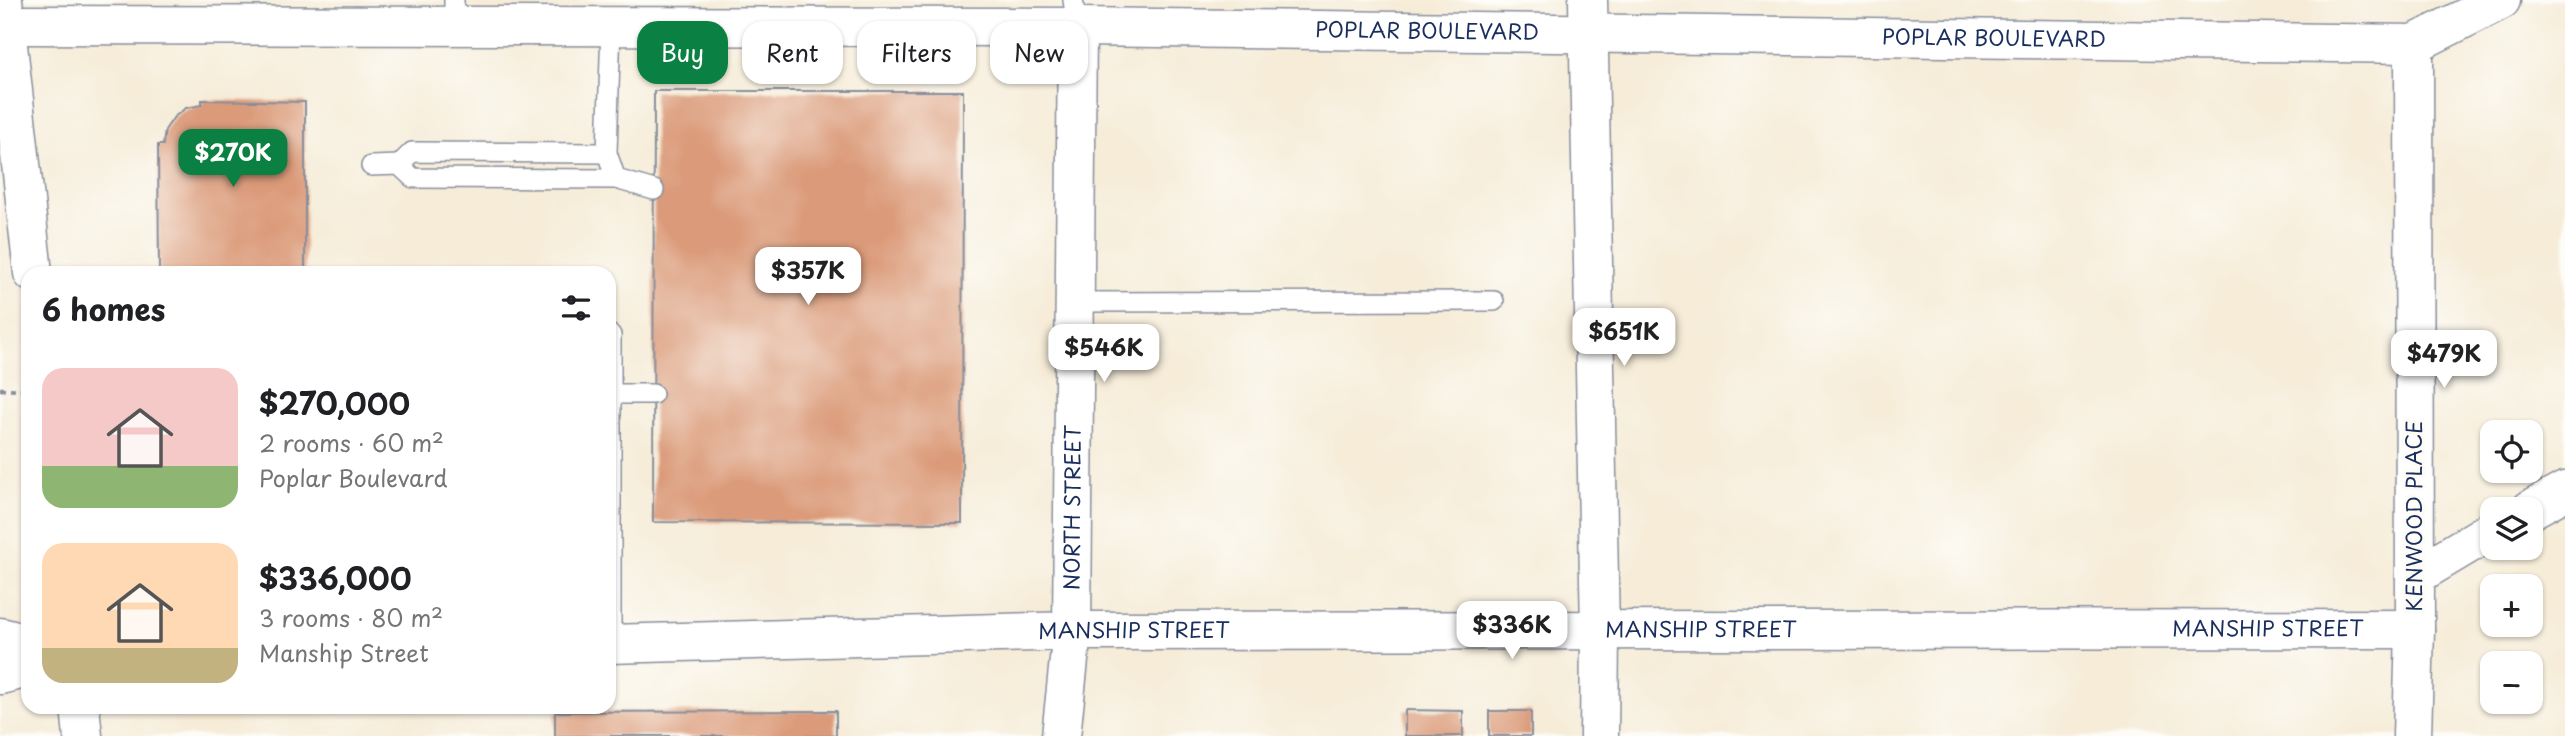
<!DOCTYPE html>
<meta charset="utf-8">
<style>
body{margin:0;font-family:"Playpen Sans",sans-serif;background:#f2f2f2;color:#202124;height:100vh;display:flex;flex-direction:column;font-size:26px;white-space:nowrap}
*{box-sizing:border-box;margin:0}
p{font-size:23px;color:#757577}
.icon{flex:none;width:38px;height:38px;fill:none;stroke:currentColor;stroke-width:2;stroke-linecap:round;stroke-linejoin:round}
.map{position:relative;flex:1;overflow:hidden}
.drawer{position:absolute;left:21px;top:266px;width:595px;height:448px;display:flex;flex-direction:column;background:#fff;border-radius:21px;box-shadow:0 2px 5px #0004}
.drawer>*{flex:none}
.hud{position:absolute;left:637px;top:21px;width:665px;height:63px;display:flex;gap:14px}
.fabs{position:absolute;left:2480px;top:420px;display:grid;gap:14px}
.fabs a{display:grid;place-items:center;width:63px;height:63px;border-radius:14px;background:#fff;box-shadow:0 2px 5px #0004;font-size:35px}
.price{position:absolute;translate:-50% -60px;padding:0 16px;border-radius:14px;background:#fff;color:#222;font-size:23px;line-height:46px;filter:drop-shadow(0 2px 4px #0008)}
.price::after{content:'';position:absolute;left:50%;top:42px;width:21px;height:16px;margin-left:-10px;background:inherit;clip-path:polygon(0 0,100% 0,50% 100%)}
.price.selected{background:#0b8043;color:#fff}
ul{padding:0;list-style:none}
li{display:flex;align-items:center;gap:21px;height:175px;padding:0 21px}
li span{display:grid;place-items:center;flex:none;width:196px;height:140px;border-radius:21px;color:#555}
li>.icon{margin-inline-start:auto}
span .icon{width:84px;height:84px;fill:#fffc;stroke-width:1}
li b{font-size:30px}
h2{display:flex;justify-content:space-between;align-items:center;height:84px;padding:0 21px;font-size:30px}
.chip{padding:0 24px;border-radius:21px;background:#fff;box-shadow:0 2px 5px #0004;font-size:24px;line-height:63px}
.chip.selected{background:#0b8043;color:#fff}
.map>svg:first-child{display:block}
.building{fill:#db9b7a}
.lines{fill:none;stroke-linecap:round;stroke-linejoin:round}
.lane-casing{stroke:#888e9b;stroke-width:22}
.street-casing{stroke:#888e9b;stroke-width:41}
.primary-casing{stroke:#888e9b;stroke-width:41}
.path{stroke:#888e9b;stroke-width:4.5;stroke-dasharray:5 5;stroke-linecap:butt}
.lane{stroke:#fff;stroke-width:19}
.street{stroke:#fff;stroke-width:38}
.primary{stroke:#fff;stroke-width:38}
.labels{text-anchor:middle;stroke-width:7;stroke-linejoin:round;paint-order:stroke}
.street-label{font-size:21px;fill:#1b2f5e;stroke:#fdfcf7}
</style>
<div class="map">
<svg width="2565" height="736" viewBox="0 0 2565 736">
<rect width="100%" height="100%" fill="#fdfcf7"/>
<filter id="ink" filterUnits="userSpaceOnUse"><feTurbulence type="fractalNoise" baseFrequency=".0143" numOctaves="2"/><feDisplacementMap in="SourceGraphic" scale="14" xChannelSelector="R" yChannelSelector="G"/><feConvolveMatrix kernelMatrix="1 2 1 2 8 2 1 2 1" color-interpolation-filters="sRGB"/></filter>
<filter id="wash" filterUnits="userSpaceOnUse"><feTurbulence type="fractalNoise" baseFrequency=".00686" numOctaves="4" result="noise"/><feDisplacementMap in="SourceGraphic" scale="28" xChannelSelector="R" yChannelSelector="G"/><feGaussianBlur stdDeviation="1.57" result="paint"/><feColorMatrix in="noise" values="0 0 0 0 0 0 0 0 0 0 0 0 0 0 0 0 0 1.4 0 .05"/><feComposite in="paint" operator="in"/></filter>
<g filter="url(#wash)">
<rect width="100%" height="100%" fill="#f6ecd8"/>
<g id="blocks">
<path class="building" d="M654 91H963L962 523 653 522Z
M202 100 305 102V273H159L158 145H163L165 130 174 117 186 108 202 105Z
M1405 710 1463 711V736H1405Z
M836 711V736H555V712Z
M1489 711H1531V736H1489Z"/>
</g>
</g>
<g filter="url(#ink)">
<use href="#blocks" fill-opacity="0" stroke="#888e9b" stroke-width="2"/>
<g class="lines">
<defs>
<path id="lane" d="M454 0V25
M1073 0 1077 27
M611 25 607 153 616 179 654 190
M607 153 412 152 399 165 413 178 616 179
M371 166 399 165
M1075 302 1494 301
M609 335H611V644
M611 394H653"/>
<g id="street">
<path d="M1588 0 1600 632 1599 736"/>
<path id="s1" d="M6 25 1077 27 2414 44 2501 0"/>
<path d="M2530 510 2565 491"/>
<path d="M2415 576 2492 530"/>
<path d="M0 637 28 644"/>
<path id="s2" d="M609 644 1072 631 2415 629"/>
<path d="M0 675 28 668"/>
<path id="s3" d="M1061 736 1072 631 1077 27"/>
<path d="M2412 736 2415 629 2414 44"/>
</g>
<path id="primary" d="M3 0 33 273
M80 707 83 736"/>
</defs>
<use href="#lane" class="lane-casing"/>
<use href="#street" class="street-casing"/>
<use href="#primary" class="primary-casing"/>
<path class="path" d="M0 389 28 390"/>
<use href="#lane" class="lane"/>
<use href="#street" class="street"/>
<use href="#primary" class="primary"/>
</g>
</g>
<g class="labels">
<g class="street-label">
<text dy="7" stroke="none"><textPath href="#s1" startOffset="1421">POPLAR BOULEVARD</textPath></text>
<text dy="7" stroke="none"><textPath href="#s1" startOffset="1988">POPLAR BOULEVARD</textPath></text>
<text dy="7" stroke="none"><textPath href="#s3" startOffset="229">NORTH STREET</textPath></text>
<text transform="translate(2415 516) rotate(-90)" y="7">KENWOOD PLACE</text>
<text dy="7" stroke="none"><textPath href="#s2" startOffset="1659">MANSHIP STREET</textPath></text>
<text dy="7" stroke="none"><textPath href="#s2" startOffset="1092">MANSHIP STREET</textPath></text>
<text dy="7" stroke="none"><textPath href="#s2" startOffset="525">MANSHIP STREET</textPath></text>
</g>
</g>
</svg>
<div class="fabs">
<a><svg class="icon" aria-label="locate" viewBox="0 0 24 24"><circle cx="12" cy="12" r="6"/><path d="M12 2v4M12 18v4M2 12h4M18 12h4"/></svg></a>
<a><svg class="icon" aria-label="layers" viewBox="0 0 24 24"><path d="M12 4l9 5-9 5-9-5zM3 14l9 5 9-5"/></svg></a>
<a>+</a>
<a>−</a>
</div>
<b class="price selected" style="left:233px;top:189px">$270K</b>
<b class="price" style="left:808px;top:307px">$357K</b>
<b class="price" style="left:1624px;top:368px">$651K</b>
<b class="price" style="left:1104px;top:384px">$546K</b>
<b class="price" style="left:2444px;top:390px">$479K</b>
<b class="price" style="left:1512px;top:661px">$336K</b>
<div class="hud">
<a class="chip selected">Buy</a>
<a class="chip">Rent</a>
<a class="chip">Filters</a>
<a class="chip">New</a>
</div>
<section class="drawer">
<h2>6 homes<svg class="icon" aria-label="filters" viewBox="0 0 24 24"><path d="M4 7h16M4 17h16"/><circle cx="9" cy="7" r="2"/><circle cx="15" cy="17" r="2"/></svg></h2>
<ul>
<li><span style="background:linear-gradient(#f6c9c9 70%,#8fb573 0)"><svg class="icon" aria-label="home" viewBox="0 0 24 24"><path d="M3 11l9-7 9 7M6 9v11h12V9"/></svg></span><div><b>$270,000</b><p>2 rooms · 60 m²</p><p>Poplar Boulevard</p></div></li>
<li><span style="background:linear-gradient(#ffd9b3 75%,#c2b280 0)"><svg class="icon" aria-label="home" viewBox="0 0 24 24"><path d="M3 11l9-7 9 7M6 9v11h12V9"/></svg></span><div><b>$336,000</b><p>3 rooms · 80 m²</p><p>Manship Street</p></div></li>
</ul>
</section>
</div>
